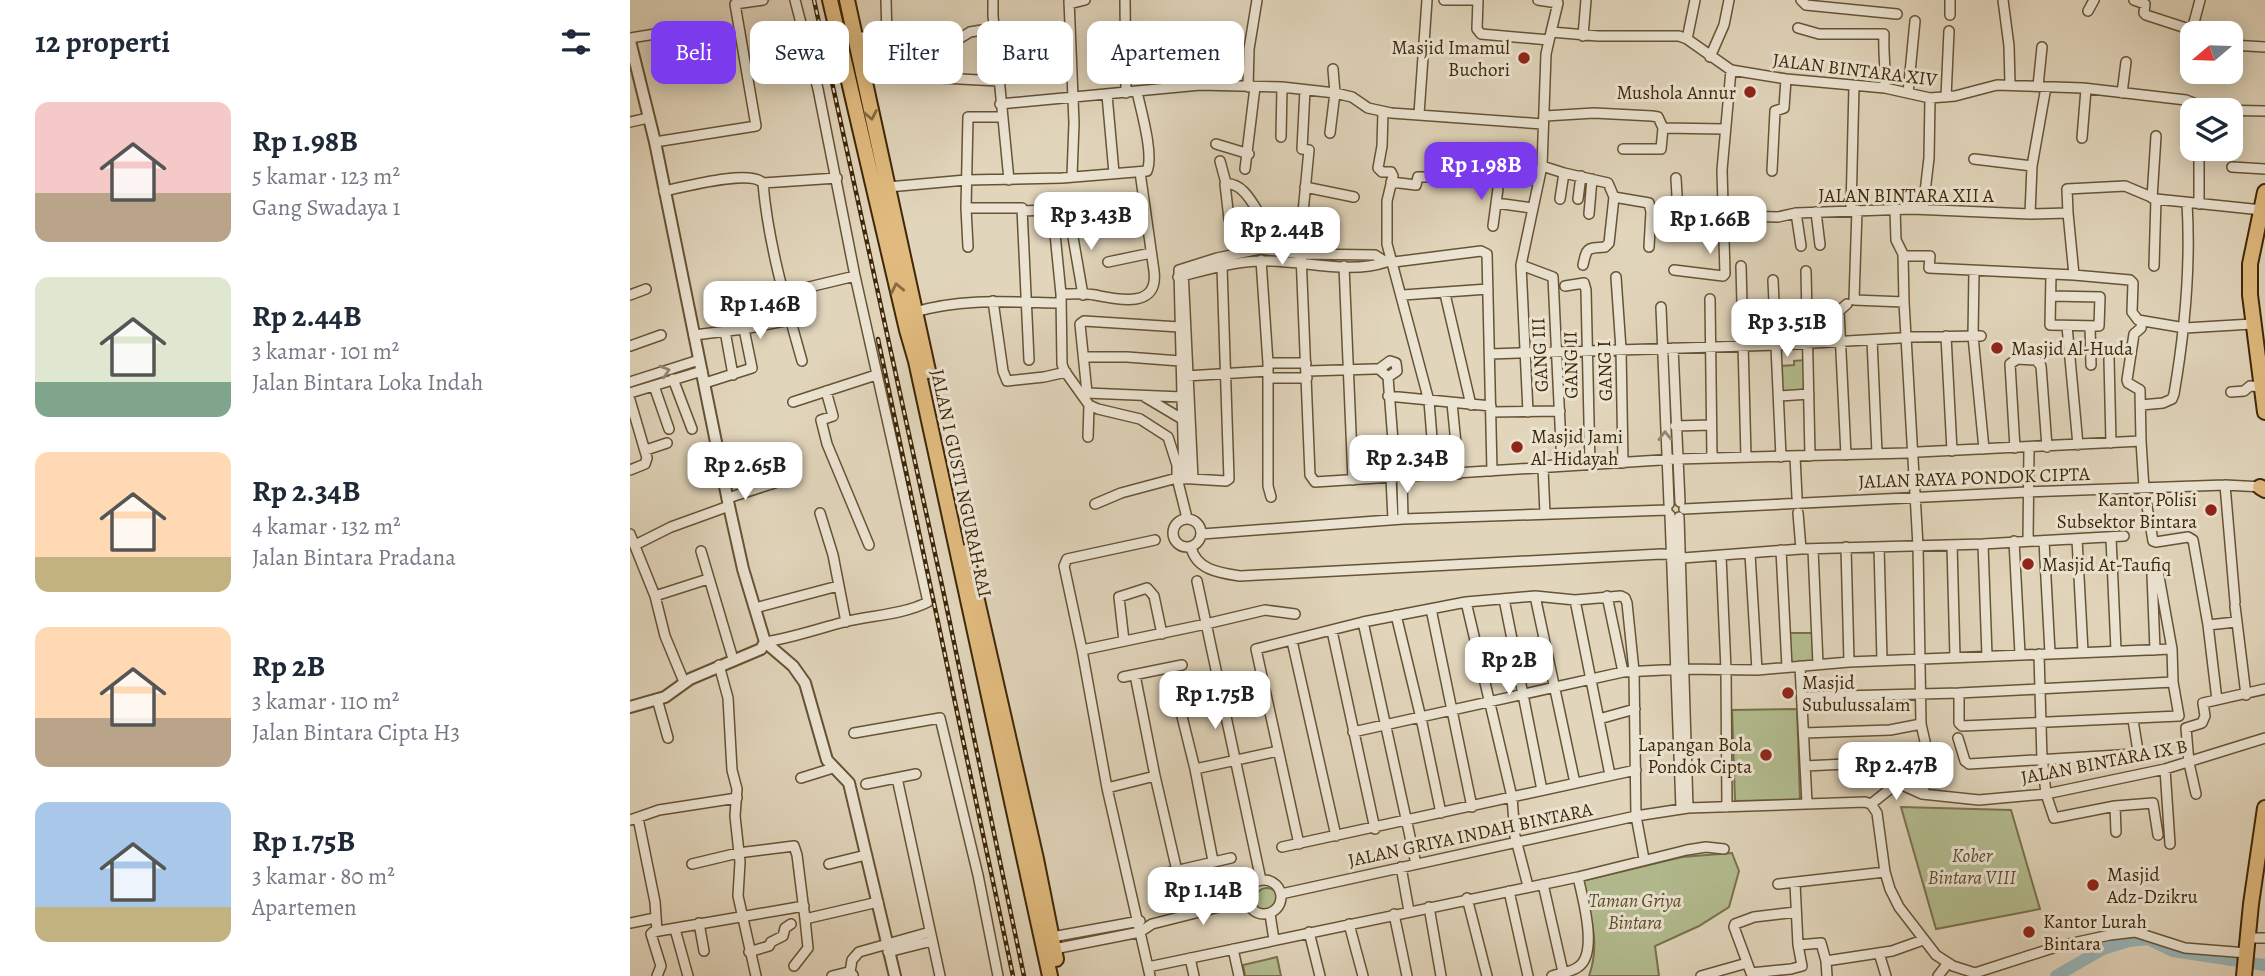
<!DOCTYPE html>
<html lang="id">
<meta charset="utf-8">
<style>
body{margin:0;font-family:Alegreya,serif;background:#f6f6f7;color:#1f2937;height:100vh;display:flex;flex-direction:column;font-size:26px;white-space:nowrap}
*{box-sizing:border-box;margin:0}
p{font-size:23px;color:#747a83}
.icon{flex:none;width:38px;height:38px;fill:none;stroke:currentColor;stroke-width:2;stroke-linecap:round;stroke-linejoin:round}
.map{position:relative;flex:1;overflow:hidden}
.details{display:flex;flex-direction:column;background:#fff;width:630px}
.details>*{flex:none}
.banner{position:absolute;left:21px;top:21px;width:665px;height:63px;display:flex;gap:14px}
.needle{width:46px;rotate:251deg}
.fabs{position:absolute;left:1550px;top:21px;display:grid;gap:14px}
.fabs a{display:grid;place-items:center;width:63px;height:63px;border-radius:14px;background:#fff;box-shadow:0 4px 18px #0003;font-size:35px}
.price{position:absolute;translate:-50% -60px;padding:0 16px;border-radius:14px;background:#fff;color:#222;font-size:23px;line-height:46px;filter:drop-shadow(0 2px 4px #0008)}
.price::after{content:'';position:absolute;left:50%;top:42px;width:21px;height:16px;margin-left:-10px;background:inherit;clip-path:polygon(0 0,100% 0,50% 100%)}
.price.current{background:#7c3aed;color:#fff}
ul{padding:0;list-style:none}
li{display:flex;align-items:center;gap:21px;height:175px;padding:0 35px}
li span{display:grid;place-items:center;flex:none;width:196px;height:140px;border-radius:14px;color:#555}
li>.icon{margin-inline-start:auto}
span .icon{width:84px;height:84px;fill:#fffc;stroke-width:1}
li b{font-size:30px}
h2{display:flex;justify-content:space-between;align-items:center;height:84px;padding:0 35px;font-size:30px}
.tag{padding:0 24px;border-radius:14px;background:#fff;box-shadow:0 4px 18px #0003;font-size:24px;line-height:63px}
.tag.current{background:#7c3aed;color:#fff}
main{display:flex;flex:1;min-height:0}
.map>svg:first-child{display:block}
.green{fill:#b3bd90;stroke:#78724c;stroke-width:2}
.lines{fill:none;stroke-linecap:round;stroke-linejoin:round}
.river{stroke:#99b6bb;stroke-width:12}
.minor-casing{stroke:#675334;stroke-width:12}
.tertiary-casing{stroke:#675334;stroke-width:14}
.primary-casing{stroke:#3e2807;stroke-width:18}
.minor{stroke:#ece4d3;stroke-width:9}
.tertiary{stroke:#ece4d3;stroke-width:10}
.primary{stroke:#e0ba7e;stroke-width:14}
.rail-casing{stroke:#3e2807;stroke-width:4.5}
.rail{stroke:#ece4d3;stroke-width:2;stroke-dasharray:5;stroke-linecap:butt}
.oneway{stroke:#876a3d}
.oneway2{stroke:#95866d}
.poi-dot{fill:#8f2418;stroke:#ece4d3;stroke-width:2.5}
.labels{text-anchor:middle;stroke-width:6;stroke-linejoin:round;paint-order:stroke}
.poi-label{font-size:19px;fill:#3e2807;stroke:#ece4d3;text-anchor:start}
.street-label{font-size:19px;fill:#3e2807;stroke:#ece4d3}
.park-label{font-size:19px;font-style:italic;fill:#5b4d29;stroke:#ece4d3}
</style>
<main>
<section class="details">
<h2>12 properti<svg class="icon" aria-label="filters" viewBox="0 0 24 24"><path d="M4 7h16M4 17h16"/><circle cx="9" cy="7" r="2"/><circle cx="15" cy="17" r="2"/></svg></h2>
<ul>
<li><span style="background:linear-gradient(#f6c9c9 65%,#b9a48a 0)"><svg class="icon" aria-label="home" viewBox="0 0 24 24"><path d="M3 11l9-7 9 7M6 9v11h12V9"/></svg></span><div><b>Rp 1.98B</b><p>5 kamar · 123 m²</p><p>Gang Swadaya 1</p></div></li>
<li><span style="background:linear-gradient(#dfe7d0 75%,#7fa58c 0)"><svg class="icon" aria-label="home" viewBox="0 0 24 24"><path d="M3 11l9-7 9 7M6 9v11h12V9"/></svg></span><div><b>Rp 2.44B</b><p>3 kamar · 101 m²</p><p>Jalan Bintara Loka Indah</p></div></li>
<li><span style="background:linear-gradient(#ffd9b3 75%,#c2b280 0)"><svg class="icon" aria-label="home" viewBox="0 0 24 24"><path d="M3 11l9-7 9 7M6 9v11h12V9"/></svg></span><div><b>Rp 2.34B</b><p>4 kamar · 132 m²</p><p>Jalan Bintara Pradana</p></div></li>
<li><span style="background:linear-gradient(#ffd9b3 65%,#b9a48a 0)"><svg class="icon" aria-label="home" viewBox="0 0 24 24"><path d="M3 11l9-7 9 7M6 9v11h12V9"/></svg></span><div><b>Rp 2B</b><p>3 kamar · 110 m²</p><p>Jalan Bintara Cipta H3</p></div></li>
<li><span style="background:linear-gradient(#a9c7e8 75%,#c2b280 0)"><svg class="icon" aria-label="home" viewBox="0 0 24 24"><path d="M3 11l9-7 9 7M6 9v11h12V9"/></svg></span><div><b>Rp 1.75B</b><p>3 kamar · 80 m²</p><p>Apartemen</p></div></li>
</ul>
</section>
<div class="map">
<svg width="1635" height="976" viewBox="0 0 1635 976">
<rect width="100%" height="100%" fill="#e1d5bb"/>
<filter id="stains"><feTurbulence type="fractalNoise" baseFrequency=".00286" numOctaves="4"/><feColorMatrix values="0 0 0 0 .2 0 0 0 0 .09 0 0 0 0 .02 0 0 0 .5 -.17"/></filter>
<radialGradient id="worn" r=".72"><stop offset=".6" stop-color="#630" stop-opacity="0"/><stop offset="1" stop-color="#630" stop-opacity=".3"/></radialGradient>
<path class="green" d="M1175 360 1177 393 1152 395 1151 366 1164 365V361Z
M1157 633H1184L1185 662 1158 663Z
M1167 709 1170 800 1105 801 1102 710Z
M1271 807 1381 810 1410 909 1306 929Z
M1102 853 1109 871 1099 907 1069 926 1025 946 1029 976H959C971 941 960 916 952 881L1052 857Z
M625 900a12 12 0 1 1 24 0a12 12 0 1 1-24 0Z
M647 957 651 976H615L613 965Z"/>
<g class="lines">
<path class="river" d="M1426 976 1473 949 1499 941 1518 939 1543 951 1635 965"/>
<defs>
<path id="minor" d="M256 0 257 37
M363 0V16L379 180
M439 0 444 123 442 176
M495 0 496 93
M814 0H848
M848 0 847 29 851 34 919 40
M908 0 928 3 921 32 968 36H1049L1057 39 1101 70 1156 79 1255 88 1300 98 1325 96 1367 85 1453 88 1556 100 1581 110
M1171 0 1176 5 1267 14
M1373 0 1379 46 1380 84
M1504 0 1515 4 1514 13 1516 15 1562 30 1564 33
M439 4 455 0
M1458 11 1464 0
M1320 15V0
M1168 28 1189 34H1254C1253 53 1256 69 1255 88
M1562 30 1570 0
M953 36 956 0
M225 37H332L340 32 364 28
M0 38 44 31
M1057 39 1065 0
M495 43 580 40
M1601 45 1635 47
M388 53 440 47
M1080 57 1094 25 1099 0
M291 77 369 81
M1408 86 1412 47
M618 87 619 49 627 0
M1278 93 1285 21
M1492 93 1496 62
M477 95 484 173
M1316 97 1319 31
M370 104 570 85 652 87 705 93 722 97 738 108 761 113 913 124
M1582 110 1635 111
M753 112 752 146 748 168 752 172H761L763 176 757 201V244L799 401 805 475
M789 114 797 0
M915 116 964 113 1022 116 1028 117 1033 128 1094 129
M0 122 18 118
M700 133 705 93 703 69
M651 137 652 87
M1452 138 1456 89
M25 142 126 126 105 4 133 0
M586 144 619 154
M993 149H1031L1033 128
M1569 149V204
M1344 159 1402 166
M590 161 596 183
M912 166 934 173 978 183 984 197 1019 203 1021 212 1029 214 1148 217 1166 213 1282 209 1400 214 1438 213 1437 189 1495 186 1526 199 1632 210
M1602 167 1635 169
M615 169 625 87
M1142 171 1145 111 1154 108 1156 79
M1046 178 1048 214
M761 182 786 185 788 177H840L846 174 909 181
M133 183C138 243 156 304 172 361
M258 187 336 180 432 178 517 171C524 155 511 110 507 92
M675 187 724 197
M34 191C54 187 120 169 133 183L207 178
M1522 198 1526 136
M930 199 934 173
M948 199 951 176
M866 203 902 208
M336 208H392L399 360
M1265 209 1266 240 1273 254 1274 302 1288 546 1291 724 1301 768 1292 794
M1293 209 1299 158 1300 98
M1221 210 1224 86
M1227 210 1224 300 1274 302
M392 211 418 210 423 214 431 294 432 364 434 370 459 405 468 409 510 419 538 437 547 465V478L557 518
M1186 212 1190 245
M1166 213 1171 246
M1438 213 1444 275
M439 214 453 295
M959 214 962 179
M1400 214 1402 166 1416 87
M630 215C622 202 612 182 595 184L599 219 630 215 672 223 671 254 680 475 685 482 1046 459 1278 453
M672 223 679 150 672 149 675 90
M863 226 869 181
M338 247 336 208 338 117H371
M1019 247 1021 212
M1273 256H1300L1299 268 1444 275 1500 280 1503 283 1502 312 1508 320 1555 328 1622 324
M631 260 638 363V486L641 497
M478 262 521 253
M764 262 851 251 857 254 862 471
M891 265 923 277 932 466
M953 265C957 247 957 248 975 247L979 243 984 197
M714 266 723 480
M1111 266 1116 457
M1524 266 1526 199
M553 270 563 479
M1044 270 1093 276 1095 274 1092 170 1101 70
M1176 271 1180 456
M1344 271 1343 336 1354 449
M548 277C575 270 605 261 633 261 672 260 718 275 756 262
M986 277 991 349 993 463
M1143 280 1151 457
M935 286 954 283 956 290 960 465
M154 293 225 276
M431 294C442 294 454 293 465 295 486 299 529 310 524 271L510 172
M815 294 841 405
M0 295 16 289
M773 295 858 289
M1421 296 1470 297 1469 326 1420 325 1421 274
M1080 299 1082 458
M363 301 373 371 377 381 414 377 436 372
M1031 307 1039 504
M285 312C333 298 380 302 429 303
M1437 326 1448 445
M1460 326 1461 365
M549 327 454 321 450 324 457 393 552 397
M95 331 103 375
M64 335 114 329 160 320
M1316 336 1322 451
M1281 337 1351 336
M1242 340 1247 453
M0 346 31 335
M1043 348 1050 502
M860 354 1147 345 1270 338
M454 357H497L550 361
M1479 359 1481 443
M638 363H676
M749 369 760 361 766 363 767 371 758 377
M678 371 744 369H749L758 377 765 467 761 478 763 519
M556 376 638 371
M638 378H677
M43 379 62 429
M0 382 69 360
M75 383 122 368 114 329
M24 386 39 429
M196 391 203 416 191 420 197 444 239 545
M1601 392 1614 391 1620 386 1632 387
M0 393 72 371
M758 396 861 406
M1150 396 1179 394
M515 397 552 419
M0 400 17 458 15 464 0 470
M163 402 246 375
M822 403 829 474
M1511 405 1533 403 1542 399 1544 394C1555 330 1561 268 1557 203
M861 412 930 411
M898 412 891 265 912 166 916 54 921 32
M1045 426 1081 425
M458 437 459 405
M1511 441 1510 390 1498 383 1497 380 1504 334 1511 328 1512 321
M1385 448 1380 364 1387 359 1406 360 1411 366 1417 447
M16 450 37 443
M1288 452 1511 441 1514 489 1523 541 1526 542 1558 537 1563 540 1578 625 1587 700
M1216 455 1209 311 1217 304
M1165 457 1167 497
M913 468 915 514
M770 474 772 478 773 519
M554 479 549 270 587 258 630 249 671 254 745 255 756 262
M1595 485 1605 602
M98 498 163 477
M465 504 491 493 547 478 596 481 599 479 592 267
M1054 509 1397 492 1595 485 1633 487
M190 513 203 555 216 622
M1168 513 1171 549
M1040 515 1051 808
M1049 517 1058 808
M543 533a14 14 0 1 1 28 0a14 14 0 1 1-28 0Z
M0 534 25 596 35 636 54 682
M572 534 773 519 1037 510
M1481 538 1486 650
M1447 539 1453 652
M1398 540 1399 448
M1384 541 1390 654
M1414 541 1420 653
M1353 544 1357 656
M5 545 41 527 99 506
M1322 545 1325 657
M561 547C566 570 590 573 610 576L1031 554 1049 555
M1216 547 1219 662
M1249 547 1252 660
M1183 549 1188 664
M1151 550 1157 667
M71 551 103 659
M1120 554 1127 670
M1091 556 1096 670 1097 807
M1053 558 1171 549 1353 544 1494 536
M567 581 631 880
M25 596 78 579
M905 596 945 783
M977 596 993 672
M874 599 912 790
M945 600 980 775
M836 602 882 797 885 836 898 886
M1605 606 1616 695
M125 608 208 586
M801 609 842 807
M766 615 791 718 811 813
M733 622 786 864
M1578 625 1606 622
M702 631 745 829
M494 641 489 597 517 588 524 596 532 634
M662 641 706 836
M135 642C162 638 187 629 214 622 242 615 272 615 298 602L225 276 188 89 165 0
M452 650 576 624 635 610 665 614
M1409 654 1412 760
M89 665 98 698 102 770 107 789 105 816 110 862 108 896 126 976
M1170 666 1177 803
M540 668 565 769 583 861
M505 675 525 776 547 871
M493 677 552 665
M1329 693V723L1332 726 1549 716 1543 682 1542 649 1528 571H1524L1522 574 1525 650
M1172 697 1329 693 1543 682
M27 699 38 738
M969 719 1005 709
M723 732 993 672 1053 669 1127 670 1219 662 1542 649
M224 733 310 718 348 875 368 976
M1174 733 1260 730 1291 724
M1328 738 1335 761 1339 764 1505 754 1508 751 1503 720
M1413 765 1416 794 1424 818 1485 806 1523 803 1528 835
M1175 766 1278 761
M565 769 648 751
M1535 769 1540 844
M171 778 203 768
M267 778 310 976
M236 784 286 774
M477 788 525 776
M1566 794 1559 763 1556 728 1572 723 1575 716 1573 703 1635 689
M1241 804 1260 789 1268 786H1274L1292 794 1349 800 1416 794 1535 769 1635 738
M1485 806 1486 832
M8 818 25 902 27 931
M0 820 29 810 107 798
M669 844 626 649 733 622 836 602 905 596 945 600 991 596 995 598 997 603 1004 671 1006 816 1014 859
M652 847 1006 770
M62 864 108 853 164 846 167 855 175 919
M199 864 236 855
M771 867 779 911
M528 875 601 858
M617 897a17 17 0 1 1 34 0a17 17 0 1 1-34 0Z
M1165 883 1168 945 1172 966 1161 969 1121 973 1104 927 1105 924 1124 917 1166 912
M913 884 933 972
M1148 884 1255 872
M879 891 898 976
M651 894 1006 816 1058 808 1235 802 1241 804 1247 813 1255 872 1260 889 1269 907 1306 955 1323 966 1345 973 1429 946 1480 935 1505 932 1555 948 1617 953
M837 898 857 976
M799 907 811 976
M640 914 644 940
M764 914 777 976
M0 923 25 918
M69 923 74 951
M719 924 733 976
M45 929 58 976
M679 932 690 976
M422 937 510 921
M1618 938H1635
M1168 945 1191 943 1196 961 1197 976
M424 949 510 932 522 924 617 900
M603 949 609 976
M119 952 139 946 141 942 153 936 155 928 161 924
M258 952 302 941
M1249 953 1256 976
M560 958 564 976
M1196 961 1262 951 1293 940
M164 966 178 948 175 919 248 902
M518 967 948 877 1057 850 1076 847 1094 849
M220 972 222 960 229 952 300 932
M27 976 31 966 21 934 23 932 174 906
M202 976 218 972 223 975
M520 976 477 788 452 650 434 566 437 559 525 540
M922 976C930 973 942 972 948 967 969 954 952 896 948 877
M1071 976 1117 963
M1308 976 1318 963"/>
<path id="tertiary" d="M0 41 25 142 99 506 113 569 135 642 163 666 175 683 197 760 219 783 265 976
M0 707 35 697 60 679 131 649 135 642"/>
<path id="primary" d="M200 0 277 330 286 361 420 976
M217 0 298 371
M1635 192 1620 264V295L1635 412
M1630 487 1635 490
M336 552 406 859 426 959
M1614 976 1621 904 1635 808"/>
</defs>
<use href="#minor" class="minor-casing"/>
<use href="#tertiary" class="tertiary-casing"/>
<use href="#primary" class="primary-casing"/>
<use href="#minor" class="minor"/>
<use href="#tertiary" class="tertiary"/>
<use href="#primary" class="primary"/>
<defs>
<path id="rail" d="M184 0 313 590 394 976
M248 339 383 976"/>
</defs>
<use href="#rail" class="rail-casing"/>
<use href="#rail" class="rail"/>
</g>
<defs><path id="oneway-chevron" d="M-2-3.5L2.5 0L-2 3.5" fill="none" stroke-width="1.6" stroke-linecap="round" stroke-linejoin="round" transform="scale(1.75)"/></defs>
<g class="oneway">
<use href="#oneway-chevron" transform="translate(241 115) rotate(79)"/>
<use href="#oneway-chevron" transform="translate(267 288) rotate(-102)"/>
</g>
<g class="oneway2">
<use href="#oneway-chevron" transform="translate(35 371) rotate(-17)"/>
<use href="#oneway-chevron" transform="translate(1035 436) rotate(-91)"/>
</g>
<g class="poi-dot">
<circle cx="894" cy="58" r="7"/>
<circle cx="1120" cy="92" r="7"/>
<circle cx="1367" cy="348" r="7"/>
<circle cx="887" cy="447" r="7"/>
<circle cx="1581" cy="510" r="7"/>
<circle cx="1398" cy="564" r="7"/>
<circle cx="1158" cy="693" r="7"/>
<circle cx="1136" cy="755" r="7"/>
<circle cx="1463" cy="885" r="7"/>
<circle cx="1399" cy="932" r="7"/>
</g>
<g class="labels">
<g class="poi-label">
<text x="880" y="54" text-anchor="end">Masjid Imamul<tspan x="880" dy="22">Buchori</tspan></text>
<text x="1106" y="99" text-anchor="end">Mushola Annur</text>
<text x="1381" y="355">Masjid Al-Huda</text>
<text x="901" y="443">Masjid Jami<tspan x="901" dy="22">Al-Hidayah</tspan></text>
<text x="1567" y="506" text-anchor="end">Kantor Polisi<tspan x="1567" dy="22">Subsektor Bintara</tspan></text>
<text x="1412" y="571">Masjid At-Taufiq</text>
<text x="1172" y="689">Masjid<tspan x="1172" dy="22">Subulussalam</tspan></text>
<text x="1122" y="751" text-anchor="end">Lapangan Bola<tspan x="1122" dy="22">Pondok Cipta</tspan></text>
<text x="1477" y="881">Masjid<tspan x="1477" dy="22">Adz-Dzikru</tspan></text>
<text x="1413" y="928">Kantor Lurah<tspan x="1413" dy="22">Bintara</tspan></text>
</g>
<g class="street-label">
<text transform="translate(1225 69) rotate(7)" y="7">JALAN BINTARA XIV</text>
<text x="1276" y="202">JALAN BINTARA XII A</text>
<text transform="translate(909 355) rotate(-93)" y="7">GANG III</text>
<text transform="translate(940 365) rotate(-91)" y="7">GANG II</text>
<text transform="translate(974 371) rotate(-92)" y="7">GANG I</text>
<text transform="translate(1344 477) rotate(-2)" y="7">JALAN RAYA PONDOK CIPTA</text>
<text transform="translate(332 483) rotate(78)" y="7">JALAN I GUSTI NGURAH RAI</text>
<text transform="translate(1474 761) rotate(-11)" y="7">JALAN BINTARA IX B</text>
<text transform="translate(840 834) rotate(-12)" y="7">JALAN GRIYA INDAH BINTARA</text>
</g>
<g class="park-label">
<text x="1342" y="862">Kober<tspan x="1342" dy="22">Bintara VIII</tspan></text>
<text x="1005" y="907">Taman Griya<tspan x="1005" dy="22">Bintara</tspan></text>
</g>
</g>
<rect width="100%" height="100%" filter="url(#stains)"/>
<rect width="100%" height="100%" fill="url(#worn)"/>
</svg>
<div class="fabs">
<a><svg class="needle" viewBox="-14 -14 28 28"><path d="M0-13l5 13h-10z" fill="#e53935"/><path d="M0 13l5-13h-10z" fill="#747a83"/></svg></a>
<a><svg class="icon" aria-label="layers" viewBox="0 0 24 24"><path d="M12 4l9 5-9 5-9-5zM3 14l9 5 9-5"/></svg></a>
</div>
<b class="price current" style="left:851px;top:202px">Rp 1.98B</b>
<b class="price" style="left:461px;top:252px">Rp 3.43B</b>
<b class="price" style="left:1080px;top:256px">Rp 1.66B</b>
<b class="price" style="left:652px;top:267px">Rp 2.44B</b>
<b class="price" style="left:130px;top:341px">Rp 1.46B</b>
<b class="price" style="left:1157px;top:359px">Rp 3.51B</b>
<b class="price" style="left:777px;top:495px">Rp 2.34B</b>
<b class="price" style="left:115px;top:502px">Rp 2.65B</b>
<b class="price" style="left:879px;top:697px">Rp 2B</b>
<b class="price" style="left:585px;top:731px">Rp 1.75B</b>
<b class="price" style="left:1266px;top:802px">Rp 2.47B</b>
<b class="price" style="left:573px;top:927px">Rp 1.14B</b>
<div class="banner">
<a class="tag current">Beli</a>
<a class="tag">Sewa</a>
<a class="tag">Filter</a>
<a class="tag">Baru</a>
<a class="tag">Apartemen</a>
</div>
</div>
</main>
